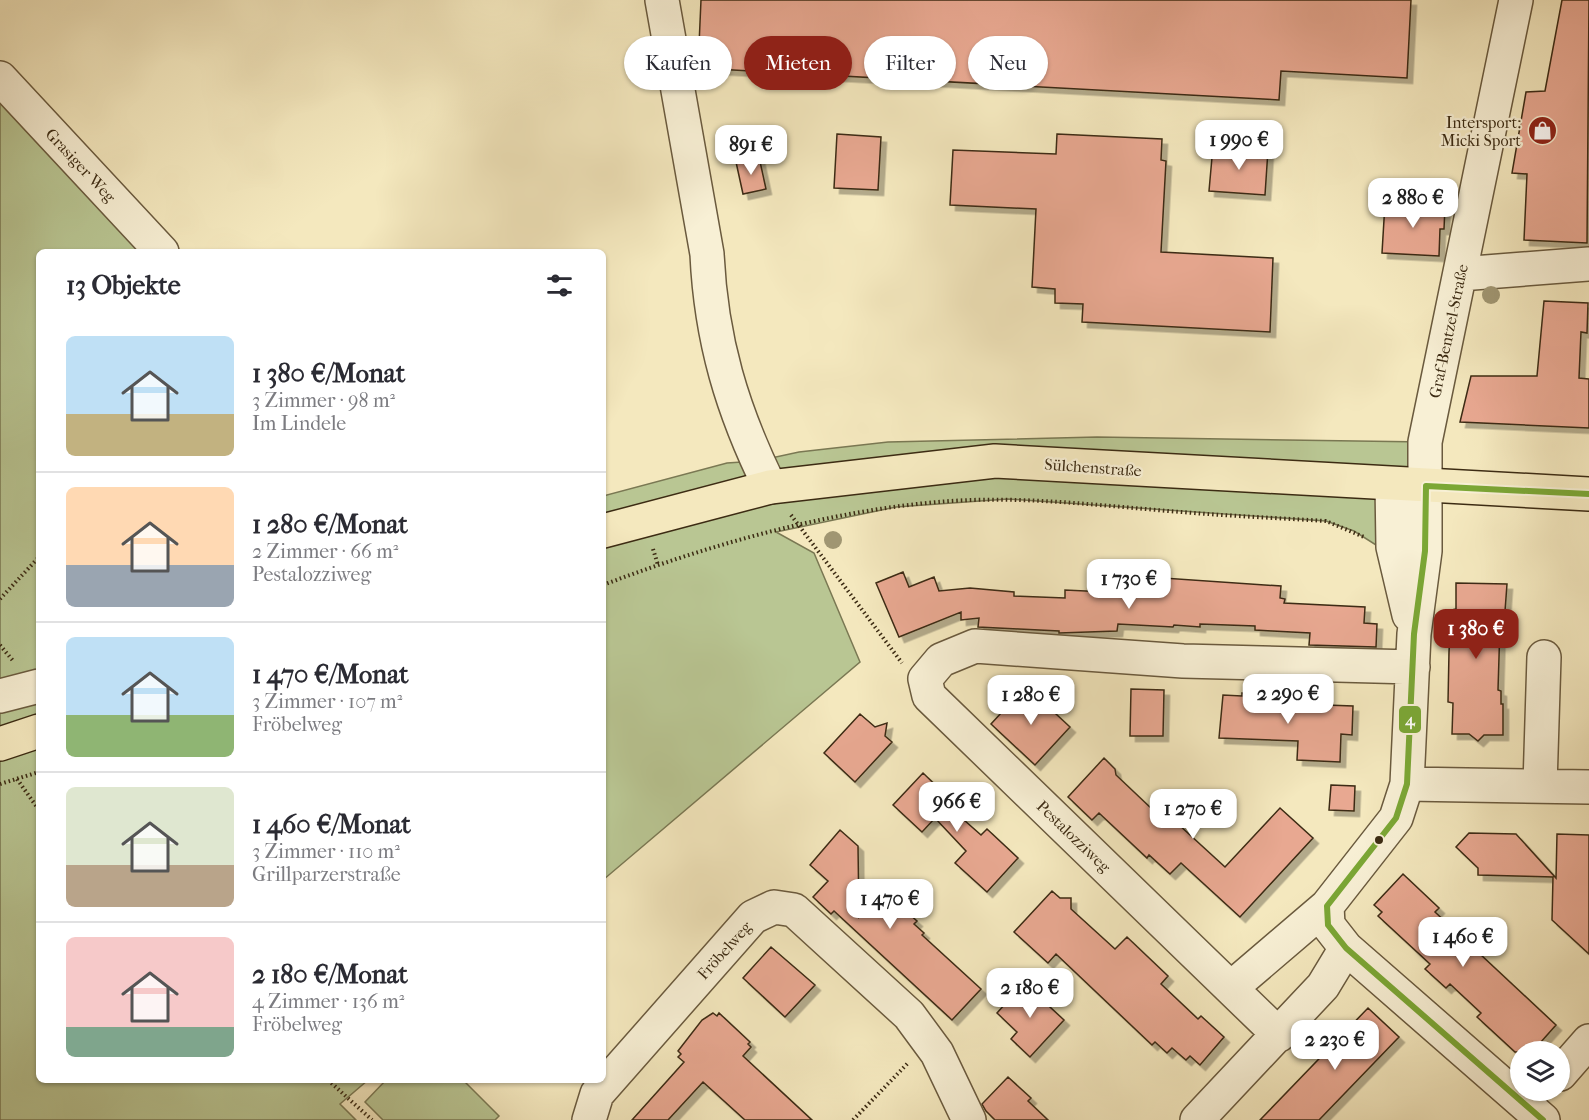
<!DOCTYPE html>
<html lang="de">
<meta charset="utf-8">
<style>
body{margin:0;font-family:"IM FELL French Canon",serif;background:#f2f2f3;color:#2b2b33;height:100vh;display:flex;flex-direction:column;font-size:22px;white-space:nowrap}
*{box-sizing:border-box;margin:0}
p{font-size:20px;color:#7c7c81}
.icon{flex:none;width:33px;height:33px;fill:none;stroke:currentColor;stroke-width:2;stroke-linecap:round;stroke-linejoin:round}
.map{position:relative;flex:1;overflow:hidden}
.side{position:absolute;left:36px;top:249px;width:570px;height:834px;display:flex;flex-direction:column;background:#fff;border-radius:9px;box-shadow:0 2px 4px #0004}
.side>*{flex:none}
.banner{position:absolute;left:624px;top:36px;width:570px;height:54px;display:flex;gap:12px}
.buttons{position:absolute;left:1510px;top:1041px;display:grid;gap:12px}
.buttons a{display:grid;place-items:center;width:60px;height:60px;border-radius:50%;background:#fff;box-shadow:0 2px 4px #0004;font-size:30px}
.price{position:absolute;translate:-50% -51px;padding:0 14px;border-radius:12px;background:#fff;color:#222;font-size:20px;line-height:39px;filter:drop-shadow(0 2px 3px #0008)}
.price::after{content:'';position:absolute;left:50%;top:36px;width:18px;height:14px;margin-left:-9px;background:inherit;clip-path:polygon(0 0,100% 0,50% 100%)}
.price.current{background:#8f2418;color:#fff}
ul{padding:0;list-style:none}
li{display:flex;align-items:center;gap:18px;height:150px;padding:0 30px}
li+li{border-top:2px solid #e1e1e2}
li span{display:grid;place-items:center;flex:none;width:168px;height:120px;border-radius:9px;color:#555}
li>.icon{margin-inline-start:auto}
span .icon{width:72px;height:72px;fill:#fffc;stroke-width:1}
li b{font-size:26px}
h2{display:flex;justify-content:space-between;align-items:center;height:72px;padding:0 30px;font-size:26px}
.tag{padding:0 21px;border-radius:27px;background:#fff;box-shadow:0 2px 4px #0004;font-size:21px;line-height:54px}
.tag.current{background:#8f2418;color:#fff}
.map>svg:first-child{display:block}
.green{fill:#b9c693;stroke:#7a7853;stroke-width:1.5}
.building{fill:#e8a891;stroke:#3c2b13;stroke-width:1.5;filter:url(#shadow)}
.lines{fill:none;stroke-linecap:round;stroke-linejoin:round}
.minor-casing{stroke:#6a5a3e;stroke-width:36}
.major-casing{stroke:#3c2b13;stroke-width:36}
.path{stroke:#3c2b13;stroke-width:4;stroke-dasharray:1.5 3;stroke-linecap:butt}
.minor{stroke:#f8f0d5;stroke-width:33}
.major{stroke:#f4e8be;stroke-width:33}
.bus-1-casing{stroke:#f8f0d5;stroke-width:10}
.bus-1{stroke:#7ba735;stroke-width:6}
.tree{fill:#a09672}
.bus-dot{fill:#3c2b13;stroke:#f8f0d5;stroke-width:2}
.labels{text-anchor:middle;stroke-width:4.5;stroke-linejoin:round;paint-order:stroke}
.poi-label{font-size:16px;fill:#3c2b13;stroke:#f8f0d5;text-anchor:end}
.street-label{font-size:16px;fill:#3c2b13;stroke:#f8f0d5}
.line-badge{stroke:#f8f0d5;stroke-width:2}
.badge-label{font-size:16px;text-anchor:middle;font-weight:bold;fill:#fff}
</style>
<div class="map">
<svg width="1589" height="1120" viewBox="0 0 1589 1120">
<defs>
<filter id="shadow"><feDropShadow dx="5.5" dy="5.5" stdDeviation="0" flood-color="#0004"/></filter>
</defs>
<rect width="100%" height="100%" fill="#f4e8be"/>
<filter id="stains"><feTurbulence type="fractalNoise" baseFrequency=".00333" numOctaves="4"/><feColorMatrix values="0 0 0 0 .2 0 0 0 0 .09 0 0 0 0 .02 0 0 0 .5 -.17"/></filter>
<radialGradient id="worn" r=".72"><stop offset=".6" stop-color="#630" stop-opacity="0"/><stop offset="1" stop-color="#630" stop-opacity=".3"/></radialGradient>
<path class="green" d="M0 78 162 252H39V670L0 680Z
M1097 437 1425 442V551L1376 545 1354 531 1326 521 1008 499 896 507 776 532 814 553 860 662 603 880V496L727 463 757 461 799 452 888 442Z
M39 686V1080H368L340 1104 356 1120H0V696Z
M386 1080H463L499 1116 495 1120H383L365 1102Z"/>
<path class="building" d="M701 0H1411L1407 78 1281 71 1279 100 698 68Z
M1562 0H1589L1587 243 1524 240 1527 174 1512 173 1526 92 1545 91Z
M837 134 881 137 878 190 834 188Z
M1057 134 1162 139 1161 160 1166 161 1161 252 1273 258 1270 332 1082 322 1083 304 1055 303V289L1032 287 1036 209 950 205 953 150 1056 154Z
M1213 146 1268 150 1265 195 1209 191Z
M759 157 766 189 743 194 736 162Z
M1385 203 1445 207 1444 229H1440L1439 256 1382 253Z
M1544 301 1588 303 1587 333 1581 332 1579 378 1589 379V428L1460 422 1471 376H1537Z
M903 572 909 587 934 577 939 591 970 588 1014 592V596L1065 598V590L1149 594V577L1281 586 1280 598 1285 599 1284 603 1365 607 1364 623 1377 624 1376 647 1309 645 1310 633 1255 630V626L1200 624V627L1174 625 1173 627 1118 624 1117 631 1059 633V631L978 627 979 618 961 620V612L899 637 876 583Z
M1456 583 1507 584 1505 611H1503L1500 625 1498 690 1501 691V704H1503V735H1484L1478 741 1469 734H1452L1453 703 1448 702 1449 652 1451 610 1456 609Z
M1029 689 1070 727 1035 765 991 724 1013 700 1017 703Z
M1131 689 1164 690 1163 736H1130Z
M1242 693 1270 695V703L1353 706 1352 735 1341 734 1340 762 1297 760 1298 741 1219 738 1223 695 1242 696Z
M860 714 875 727 887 723 885 736 892 742 855 782 824 753Z
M1104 758 1115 769 1116 775 1153 810 1156 807 1176 826 1178 824 1225 867 1280 808 1313 838 1240 917 1181 863 1170 874 1149 855 1147 858 1099 813 1092 820 1068 797Z
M923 773 951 800 947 805 981 835 987 829 1018 858 987 892 955 863 966 851 935 818 922 832 893 805Z
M1331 785 1355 786 1354 811 1329 810Z
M840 830 858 846 859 917 881 893 891 902 893 900 917 921 914 924 924 933 922 935 981 989 952 1020 834 911 831 914 813 897 828 881 810 865Z
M1469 833 1516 834 1556 878 1557 834 1589 835V954L1552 920 1553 877 1478 875V868L1456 847Z
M1403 874 1439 908 1435 912 1556 1025 1532 1052H1515L1477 1017 1481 1013 1450 984 1446 988 1425 969 1430 964 1378 916 1382 912 1374 905Z
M1052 891 1060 898H1071V909L1115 949 1127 937 1168 976 1161 984 1198 1019 1201 1016 1224 1037 1200 1065 1190 1056 1186 1060 1172 1048 1167 1053 1155 1042 1152 1045 1056 954 1048 963 1014 932Z
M771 947 815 985 785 1017 743 978Z
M1024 983 1064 1020 1030 1057 1011 1039 1017 1032 997 1013Z
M1368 1008 1399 1037 1319 1120H1260Z
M713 1013 717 1016 719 1013 750 1042 748 1044 751 1047 743 1056 812 1120H745L703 1082 668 1120H632L684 1062 678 1057 681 1054 678 1051 702 1020Z
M1008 1077 1031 1098 1028 1101 1048 1120H995L986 1111 982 1104Z"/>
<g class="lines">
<defs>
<path id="minor" d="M662 0 707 254C711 340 732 410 770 487
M0 78 162 252
M1460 274 1589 264
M1392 484 1393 547 1409 615
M0 696 39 686
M1407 784 1589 787
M1540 785 1544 657
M1327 906 1328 925 1346 948 1543 1120
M1231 988 1327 906 1396 818 1407 784 1414 634 1425 551V442L1516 0
M1279 1035 929 696 925 679 941 660 975 646 1183 661 1413 667
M1560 1074 1589 1041
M589 1120 597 1094 753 917 774 907 794 910 909 1015 937 1053 969 1120
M1197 1120 1323 986 1346 948"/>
<path id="major" d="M603 531 770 487 995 461 1589 494
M0 744 39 731"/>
</defs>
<use href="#minor" class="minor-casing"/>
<use href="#major" class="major-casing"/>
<path class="path" d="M791 515 902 663
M653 549 658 565
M603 585C711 544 835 509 950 501 1028 496 1104 506 1181 512 1229 516 1278 518 1326 521L1364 537
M0 599 39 557
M0 645 14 662
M17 779 39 810
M0 784 39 772
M328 1080 372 1120
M853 1120 909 1062"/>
<use href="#minor" class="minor"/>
<use href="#major" class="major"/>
<defs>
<path id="bus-1" d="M1426 486 1425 551 1414 634 1407 784 1396 818 1327 906 1328 925 1346 948 1543 1120
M1426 486 1589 494"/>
</defs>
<use href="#bus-1" class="bus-1-casing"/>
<use href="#bus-1" class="bus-1"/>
</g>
<g class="tree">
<circle cx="1491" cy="295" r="9"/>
<circle cx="833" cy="540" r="9"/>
</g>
<defs>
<symbol id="shop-disc" viewBox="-11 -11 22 22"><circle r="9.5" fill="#8f2418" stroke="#f8f0d5"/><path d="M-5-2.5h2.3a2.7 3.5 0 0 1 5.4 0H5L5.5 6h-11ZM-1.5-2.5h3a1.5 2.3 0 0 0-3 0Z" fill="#fff"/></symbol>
</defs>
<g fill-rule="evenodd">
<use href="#shop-disc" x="1526" y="114" width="33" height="33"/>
</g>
<circle class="bus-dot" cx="1379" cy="840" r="5"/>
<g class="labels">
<g class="poi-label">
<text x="1521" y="128">Intersport:<tspan x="1521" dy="18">Micki Sport</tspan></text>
</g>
<g class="street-label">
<text transform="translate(81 165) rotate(47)" y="6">Grasiger Weg</text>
<text transform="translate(1448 331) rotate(-78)" y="6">Graf-Bentzel-Straße</text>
<text transform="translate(1093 467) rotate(4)" y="6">Sülchenstraße</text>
<text transform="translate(1074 836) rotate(44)" y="6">Pestalozziweg</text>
<text transform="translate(724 950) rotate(-48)" y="6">Fröbelweg</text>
</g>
</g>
<rect class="line-badge" x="1398" y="705" width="24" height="29" rx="6" fill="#7ba735"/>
<g class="badge-label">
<text x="1410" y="725">4</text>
</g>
<rect width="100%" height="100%" filter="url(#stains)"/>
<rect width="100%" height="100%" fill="url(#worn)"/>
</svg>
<div class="buttons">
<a><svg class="icon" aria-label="layers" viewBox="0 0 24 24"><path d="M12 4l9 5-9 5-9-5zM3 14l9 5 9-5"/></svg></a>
</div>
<b class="price" style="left:1239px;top:171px">1 990 €</b>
<b class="price" style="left:751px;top:176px">891 €</b>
<b class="price" style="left:1413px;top:229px">2 880 €</b>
<b class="price" style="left:1129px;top:610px">1 730 €</b>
<b class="price current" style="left:1476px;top:660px">1 380 €</b>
<b class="price" style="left:1288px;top:725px">2 290 €</b>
<b class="price" style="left:1031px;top:726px">1 280 €</b>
<b class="price" style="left:957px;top:833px">966 €</b>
<b class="price" style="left:1193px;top:840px">1 270 €</b>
<b class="price" style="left:890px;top:930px">1 470 €</b>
<b class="price" style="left:1463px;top:968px">1 460 €</b>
<b class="price" style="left:1030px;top:1019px">2 180 €</b>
<b class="price" style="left:1335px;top:1071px">2 230 €</b>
<div class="banner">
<a class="tag">Kaufen</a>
<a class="tag current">Mieten</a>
<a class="tag">Filter</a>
<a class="tag">Neu</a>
</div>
<section class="side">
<h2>13 Objekte<svg class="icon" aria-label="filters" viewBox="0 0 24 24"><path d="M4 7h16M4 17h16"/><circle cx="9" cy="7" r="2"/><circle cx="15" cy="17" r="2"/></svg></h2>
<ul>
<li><span style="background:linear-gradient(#bfe0f5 65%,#c2b280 0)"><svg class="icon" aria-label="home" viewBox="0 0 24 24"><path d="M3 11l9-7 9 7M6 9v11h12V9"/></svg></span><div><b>1 380 €/Monat</b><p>3 Zimmer · 98 m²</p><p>Im Lindele</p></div></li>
<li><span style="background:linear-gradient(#ffd9b3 65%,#9aa5b1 0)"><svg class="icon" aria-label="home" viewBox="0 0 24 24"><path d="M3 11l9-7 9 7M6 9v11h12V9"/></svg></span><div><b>1 280 €/Monat</b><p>2 Zimmer · 66 m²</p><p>Pestalozziweg</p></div></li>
<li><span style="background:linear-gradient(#bfe0f5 65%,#8fb573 0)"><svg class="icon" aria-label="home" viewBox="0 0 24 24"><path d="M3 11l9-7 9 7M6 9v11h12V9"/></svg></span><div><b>1 470 €/Monat</b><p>3 Zimmer · 107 m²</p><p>Fröbelweg</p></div></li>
<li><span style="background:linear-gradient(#dfe7d0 65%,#b9a48a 0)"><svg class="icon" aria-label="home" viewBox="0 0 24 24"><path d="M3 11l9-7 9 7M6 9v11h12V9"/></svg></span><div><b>1 460 €/Monat</b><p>3 Zimmer · 110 m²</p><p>Grillparzerstraße</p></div></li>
<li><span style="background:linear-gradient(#f6c9c9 75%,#7fa58c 0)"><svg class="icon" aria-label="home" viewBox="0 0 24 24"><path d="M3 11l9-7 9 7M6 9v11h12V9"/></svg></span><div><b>2 180 €/Monat</b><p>4 Zimmer · 136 m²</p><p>Fröbelweg</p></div></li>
</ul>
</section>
</div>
